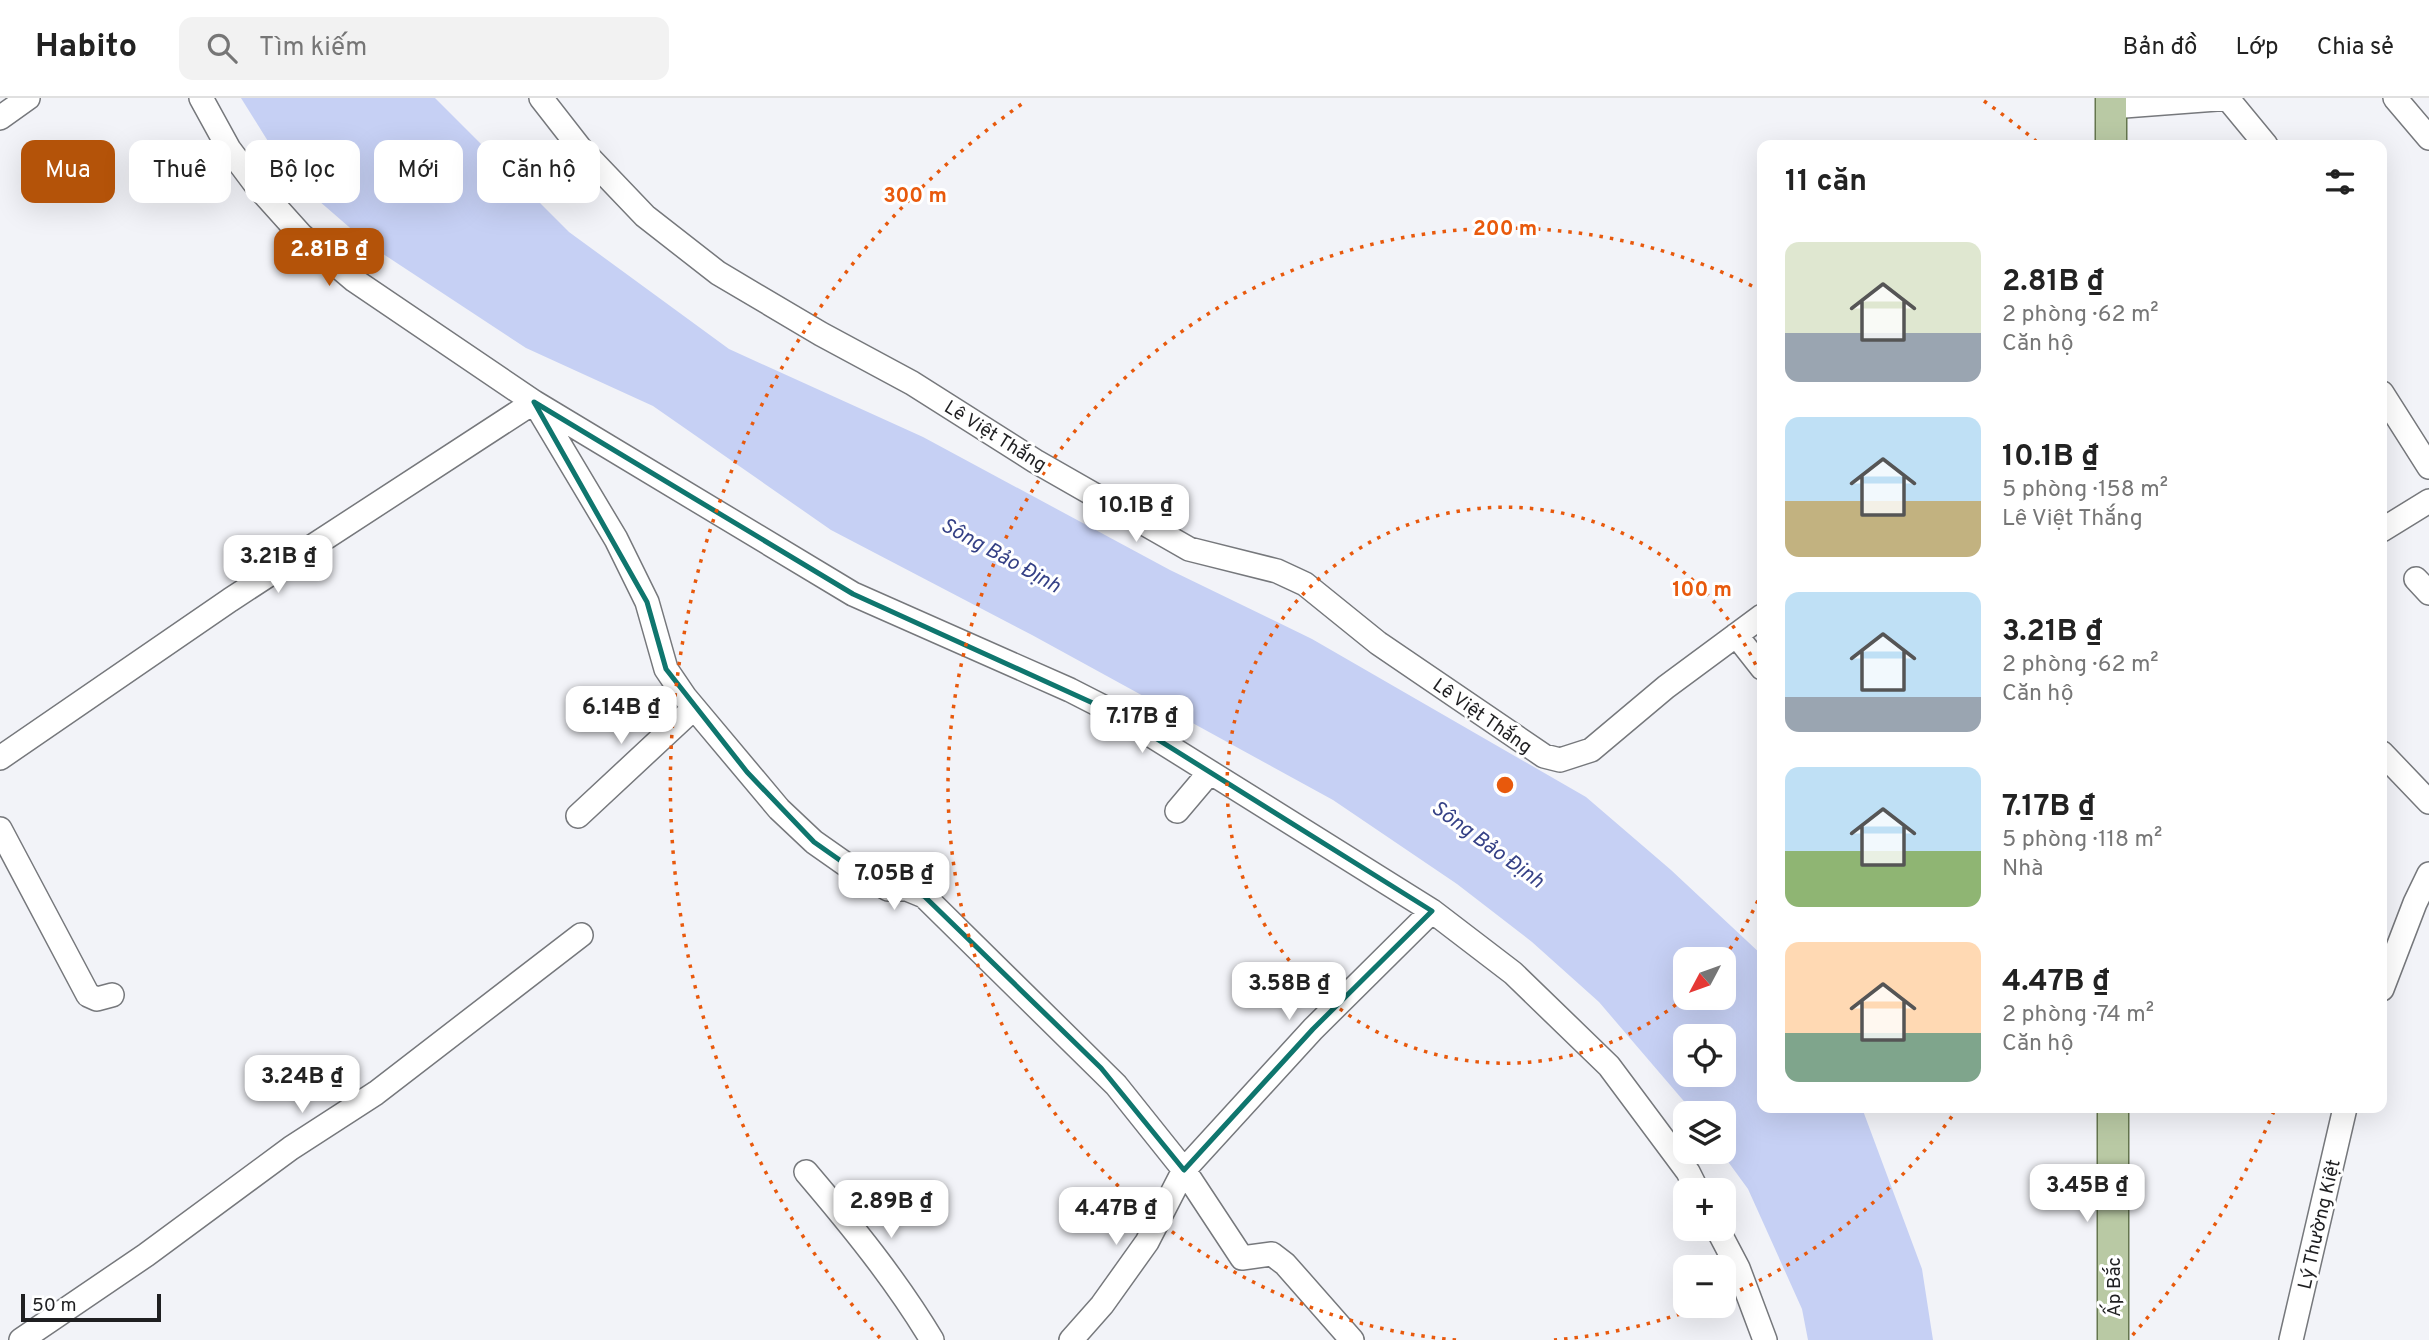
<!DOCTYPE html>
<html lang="vi">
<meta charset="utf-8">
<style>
body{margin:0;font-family:Overpass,sans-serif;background:#f2f2f2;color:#222;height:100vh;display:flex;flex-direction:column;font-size:26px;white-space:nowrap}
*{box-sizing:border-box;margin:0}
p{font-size:23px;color:#767676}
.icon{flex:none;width:38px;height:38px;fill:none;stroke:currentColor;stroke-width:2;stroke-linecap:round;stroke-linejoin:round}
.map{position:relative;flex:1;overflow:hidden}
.panel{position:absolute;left:1757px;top:42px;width:630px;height:973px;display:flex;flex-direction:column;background:#fff;border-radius:14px;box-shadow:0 7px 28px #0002}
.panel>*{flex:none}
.banner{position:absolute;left:21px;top:42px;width:665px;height:63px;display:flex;gap:14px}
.needle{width:46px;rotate:229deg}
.tools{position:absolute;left:1673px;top:849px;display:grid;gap:14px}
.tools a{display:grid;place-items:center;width:63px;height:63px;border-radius:14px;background:#fff;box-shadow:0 7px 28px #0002;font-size:35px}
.scale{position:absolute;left:21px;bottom:18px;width:140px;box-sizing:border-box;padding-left:7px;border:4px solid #1f1f21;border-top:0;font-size:19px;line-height:24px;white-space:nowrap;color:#1f1f21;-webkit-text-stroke:5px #fff;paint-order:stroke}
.price{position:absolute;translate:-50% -60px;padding:0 16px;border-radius:14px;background:#fff;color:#222;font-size:23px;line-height:46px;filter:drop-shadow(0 2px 4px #0008)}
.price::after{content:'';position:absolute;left:50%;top:42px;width:21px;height:16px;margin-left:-10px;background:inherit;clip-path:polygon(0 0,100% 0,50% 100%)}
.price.selected{background:#b45309;color:#fff}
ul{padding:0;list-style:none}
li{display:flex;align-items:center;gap:21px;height:175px;padding:0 28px}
li span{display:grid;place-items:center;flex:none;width:196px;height:140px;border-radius:14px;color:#555}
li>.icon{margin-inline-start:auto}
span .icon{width:84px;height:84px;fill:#fffc;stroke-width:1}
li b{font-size:30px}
h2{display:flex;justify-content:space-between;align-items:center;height:84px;padding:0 28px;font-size:30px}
.chip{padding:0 24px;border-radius:14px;background:#fff;box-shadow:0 7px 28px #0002;font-size:24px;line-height:63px}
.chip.selected{background:#b45309;color:#fff}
header{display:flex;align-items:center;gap:42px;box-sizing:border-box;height:98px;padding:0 35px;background:#fff;border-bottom:2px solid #e0e0e0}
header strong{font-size:33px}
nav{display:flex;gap:38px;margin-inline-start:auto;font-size:24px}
.search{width:490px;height:63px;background:#f2f2f2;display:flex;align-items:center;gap:18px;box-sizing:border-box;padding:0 24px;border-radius:14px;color:#767676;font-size:26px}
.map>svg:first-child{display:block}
.water{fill:#c6d0f4;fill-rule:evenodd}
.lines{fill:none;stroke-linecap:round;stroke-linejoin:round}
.minor-casing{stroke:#76787c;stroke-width:26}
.major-casing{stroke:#65764e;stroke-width:33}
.minor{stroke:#fff;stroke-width:23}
.major{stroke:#b9c9a4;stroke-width:30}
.marked{fill:none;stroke:#0f766e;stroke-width:5;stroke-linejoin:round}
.ring{fill:none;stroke:#e8590c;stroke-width:3.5;stroke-dasharray:3.5 7}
.labels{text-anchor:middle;stroke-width:6;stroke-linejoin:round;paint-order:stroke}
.street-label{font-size:19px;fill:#1f1f21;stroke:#fff}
.water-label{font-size:21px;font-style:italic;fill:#354186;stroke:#fff}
.centre{fill:#e8590c;stroke:#fff;stroke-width:3.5}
.ring-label{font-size:21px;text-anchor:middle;font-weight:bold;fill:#e8590c;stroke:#fff;stroke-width:6;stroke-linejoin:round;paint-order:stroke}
</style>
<header>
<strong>Habito</strong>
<div class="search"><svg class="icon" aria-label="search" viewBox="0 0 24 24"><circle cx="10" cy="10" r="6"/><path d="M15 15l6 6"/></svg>Tìm kiếm</div>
<nav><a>Bản đồ</a><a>Lớp</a><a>Chia sẻ</a></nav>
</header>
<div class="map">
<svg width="2429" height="1242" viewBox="0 0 2429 1242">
<rect width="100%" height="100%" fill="#f2f3f8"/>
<path class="water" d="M241 0H435L569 134 729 251 923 339 1170 472 1312 541 1586 699 1671 772 1762 857V1010H1862L1922 1171 1933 1242H1808L1802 1211 1748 1091 1721 1054H1724V1015H1694L1599 904 1532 844 1457 786 1333 702 1032 537 831 432 653 308 526 250 371 148 289 77ZM1685 861H1724V900H1685ZM1685 938H1724V976H1685Z"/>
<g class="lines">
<defs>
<path id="minor" d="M201 0 229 51 256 87 301 137 354 182 534 304 853 496 1070 592 1117 616 1432 813 1513 875 1609 968 1688 1074 1697 1092
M541 0 580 50 645 118 718 175 821 236 912 285 1035 363 1189 451 1277 473 1305 486 1378 545 1544 658 1560 662 1591 652 1666 589 1762 518
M2395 0 2429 40
M2228 1 2266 47
M2111 9 2230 0
M0 20 28 0
M2382 295 2429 369
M536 307 616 441 647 504 666 571 685 599 779 711 814 744 851 770 888 791H907L924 798 1116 987 1184 1072 1242 1160 1272 1156 1285 1166 1352 1242
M2382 432 2429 403
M2416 481 2429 495
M1736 537 1762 570
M2382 655 2429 704
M0 660 230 502 534 304
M1177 713 1210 674
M578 718 694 610
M0 731 88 897 97 901 112 897
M2382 891 2415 805 2429 776
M806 1074C852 1128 896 1182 932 1242
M1717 1130 1738 1170 1765 1242
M21 1242 146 1157 291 1050 376 995 581 837
M1071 1242 1102 1207 1147 1144 1184 1072 1313 931 1432 813
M2291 1242 2345 1010"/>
<path id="major" d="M2111 0V47
M2113 1242V1010"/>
</defs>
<use href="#minor" class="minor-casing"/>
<use href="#major" class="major-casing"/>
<use href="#minor" class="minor"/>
<use href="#major" class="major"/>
</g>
<path class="marked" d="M534 304 853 496 1117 616 1432 813 1313 931 1184 1072 1101 970 924 798 888 791 851 770 814 744 747 674 666 571 647 504Z"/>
<g class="ring">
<path d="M1762 793A278 278 0 0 1 1723 860M1684 900A278 278 0 1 1 1762 581"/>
<path d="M1958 1010A557 557 0 0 1 1727 1198M1700 1209A557 557 0 0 1 1554 1242M1456 1242A557 557 0 1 1 1762 193"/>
<path d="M2274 1013A835 835 0 0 1 2130 1240M880 1240A835 835 0 0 1 1026 3M1984 3A835 835 0 0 1 2036 43"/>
</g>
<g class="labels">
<g class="street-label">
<text transform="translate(996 337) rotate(32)" y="7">Lê Việt Thắng</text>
<text transform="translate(1483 617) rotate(35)" y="7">Lê Việt Thắng</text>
<text transform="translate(2318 1126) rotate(-77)" y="7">Lý Thường Kiệt</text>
<text transform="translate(2113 1189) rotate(-90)" y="7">Ấp Bắc</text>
</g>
<g class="water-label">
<text transform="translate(1001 457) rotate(29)" y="7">Sông Bảo Định</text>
<text transform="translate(1488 746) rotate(36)" y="7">Sông Bảo Định</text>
</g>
</g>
<circle cx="1505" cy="687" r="10" class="centre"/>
<g class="ring-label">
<text x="915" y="104">300 m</text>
<text x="1505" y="137">200 m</text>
<text x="1702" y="498">100 m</text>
</g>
</svg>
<div class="tools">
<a><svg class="needle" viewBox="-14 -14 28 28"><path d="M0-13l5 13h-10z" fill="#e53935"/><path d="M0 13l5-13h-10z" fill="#767676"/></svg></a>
<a><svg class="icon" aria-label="locate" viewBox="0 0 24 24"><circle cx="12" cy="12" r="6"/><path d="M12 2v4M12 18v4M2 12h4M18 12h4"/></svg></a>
<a><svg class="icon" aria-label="layers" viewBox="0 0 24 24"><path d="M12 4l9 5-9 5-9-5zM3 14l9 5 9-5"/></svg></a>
<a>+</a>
<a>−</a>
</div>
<div class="scale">50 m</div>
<b class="price selected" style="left:329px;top:190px">2.81B ₫</b>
<b class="price" style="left:1136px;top:446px">10.1B ₫</b>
<b class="price" style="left:278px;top:497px">3.21B ₫</b>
<b class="price" style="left:621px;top:648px">6.14B ₫</b>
<b class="price" style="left:1142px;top:657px">7.17B ₫</b>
<b class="price" style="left:894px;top:814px">7.05B ₫</b>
<b class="price" style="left:1289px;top:924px">3.58B ₫</b>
<b class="price" style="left:302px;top:1017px">3.24B ₫</b>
<b class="price" style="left:2087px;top:1126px">3.45B ₫</b>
<b class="price" style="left:891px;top:1142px">2.89B ₫</b>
<b class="price" style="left:1116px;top:1149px">4.47B ₫</b>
<div class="banner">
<a class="chip selected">Mua</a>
<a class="chip">Thuê</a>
<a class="chip">Bộ lọc</a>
<a class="chip">Mới</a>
<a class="chip">Căn hộ</a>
</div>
<section class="panel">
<h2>11 căn<svg class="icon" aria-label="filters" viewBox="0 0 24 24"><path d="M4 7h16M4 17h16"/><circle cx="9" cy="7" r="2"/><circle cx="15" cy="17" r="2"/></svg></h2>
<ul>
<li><span style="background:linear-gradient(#dfe7d0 65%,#9aa5b1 0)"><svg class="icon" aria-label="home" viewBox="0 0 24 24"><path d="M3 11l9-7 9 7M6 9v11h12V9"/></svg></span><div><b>2.81B ₫</b><p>2 phòng · 62 m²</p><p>Căn hộ</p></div></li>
<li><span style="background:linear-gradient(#bfe0f5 60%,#c2b280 0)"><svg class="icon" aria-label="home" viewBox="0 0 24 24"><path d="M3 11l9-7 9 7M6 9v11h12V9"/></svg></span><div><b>10.1B ₫</b><p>5 phòng · 158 m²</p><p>Lê Việt Thắng</p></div></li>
<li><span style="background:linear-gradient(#bfe0f5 75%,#9aa5b1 0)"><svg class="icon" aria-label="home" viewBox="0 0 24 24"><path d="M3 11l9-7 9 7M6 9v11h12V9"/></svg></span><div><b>3.21B ₫</b><p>2 phòng · 62 m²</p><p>Căn hộ</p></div></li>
<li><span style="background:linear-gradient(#bfe0f5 60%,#8fb573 0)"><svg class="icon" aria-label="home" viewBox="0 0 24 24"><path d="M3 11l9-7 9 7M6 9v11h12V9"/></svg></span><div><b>7.17B ₫</b><p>5 phòng · 118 m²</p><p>Nhà</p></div></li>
<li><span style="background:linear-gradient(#ffd9b3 65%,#7fa58c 0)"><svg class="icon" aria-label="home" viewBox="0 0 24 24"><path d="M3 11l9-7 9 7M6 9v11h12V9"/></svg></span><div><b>4.47B ₫</b><p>2 phòng · 74 m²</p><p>Căn hộ</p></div></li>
</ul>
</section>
</div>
